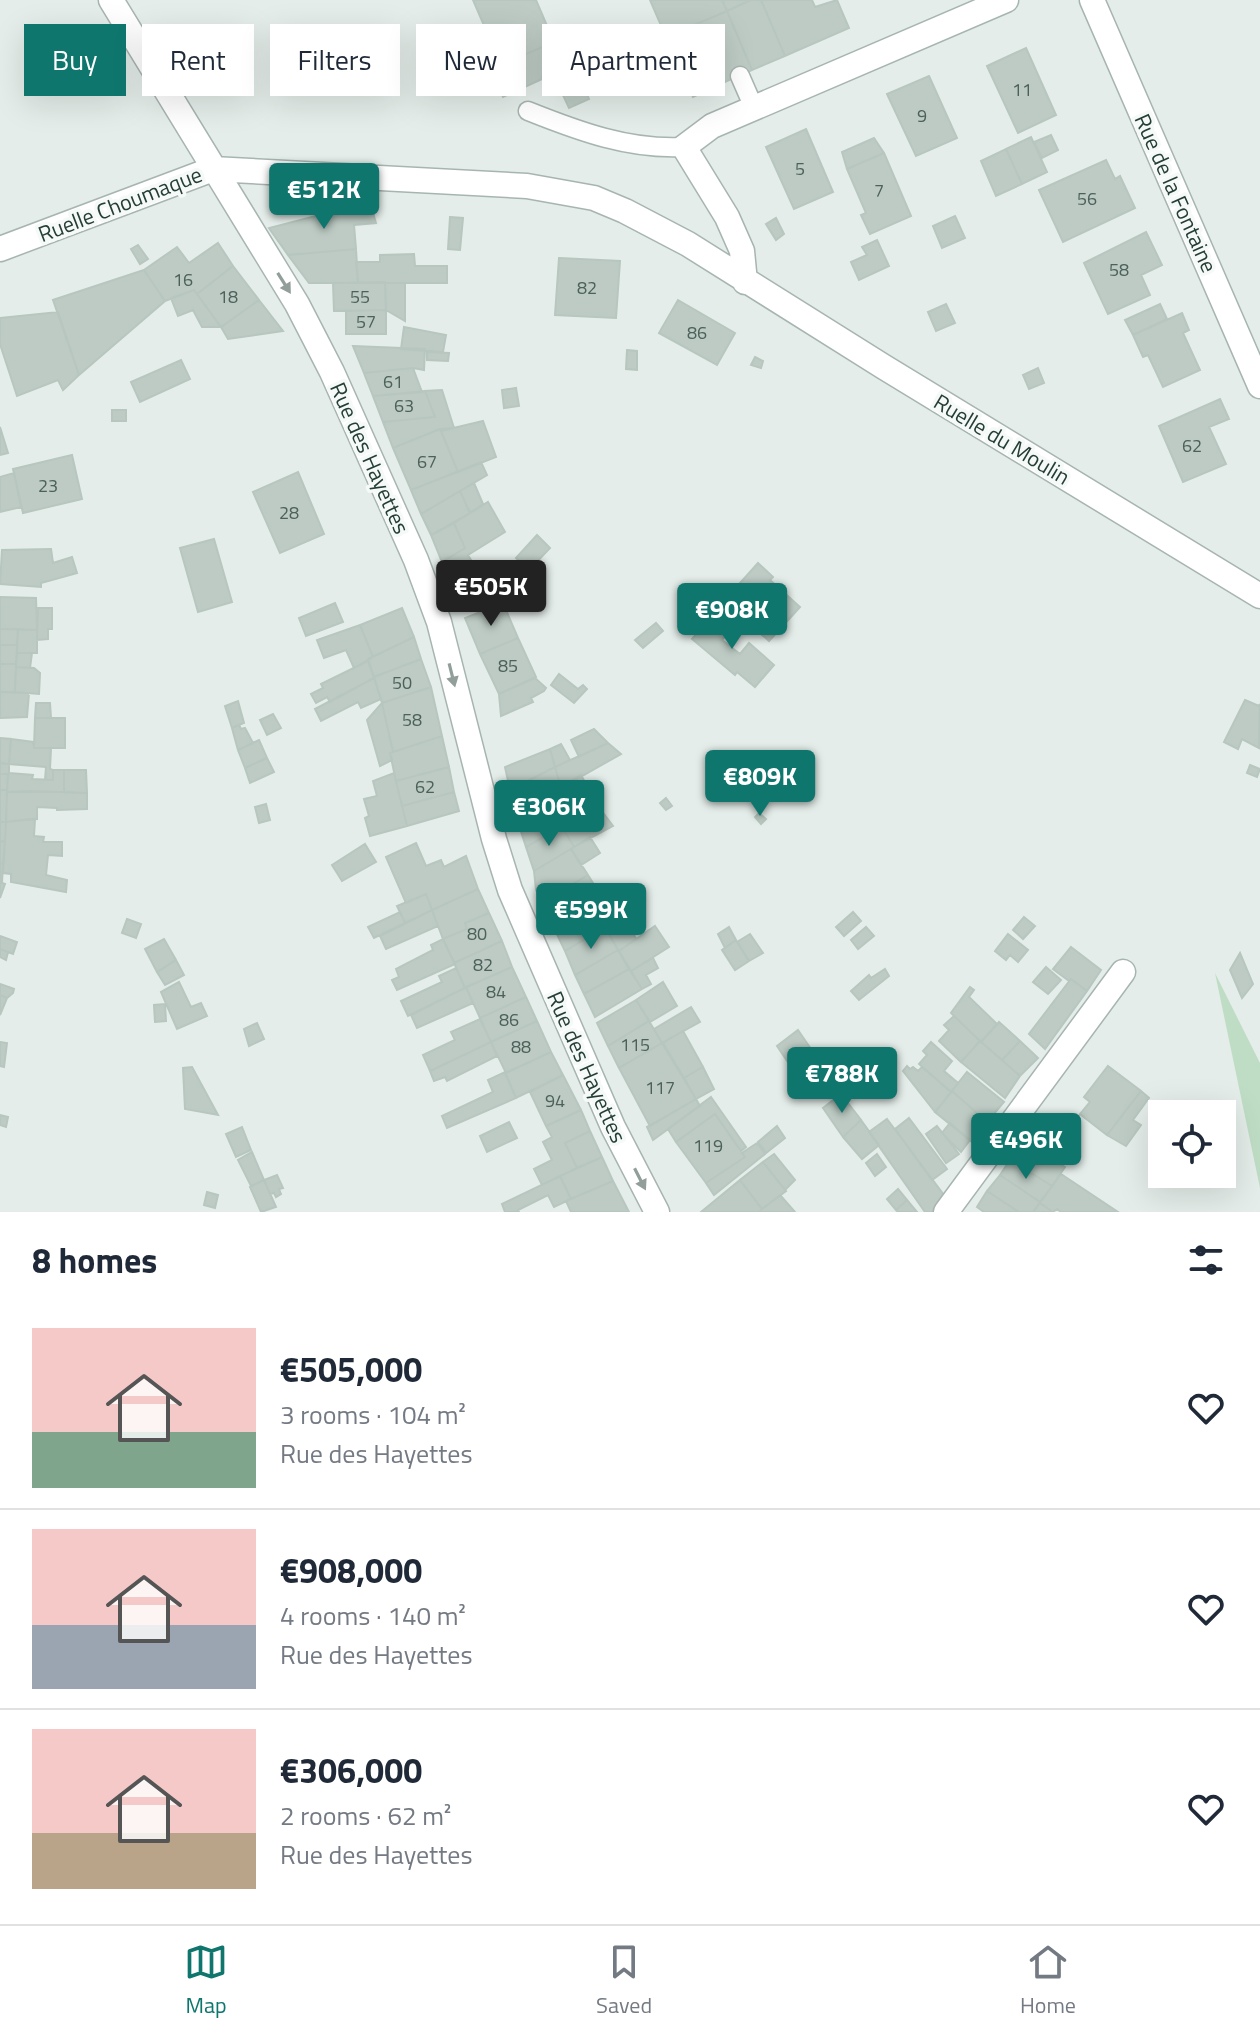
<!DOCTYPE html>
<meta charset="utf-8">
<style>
body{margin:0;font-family:"Titillium Web",sans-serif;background:#f6f6f7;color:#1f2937;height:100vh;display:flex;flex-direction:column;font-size:30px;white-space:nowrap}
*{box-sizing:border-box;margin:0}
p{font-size:26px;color:#747a83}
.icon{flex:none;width:44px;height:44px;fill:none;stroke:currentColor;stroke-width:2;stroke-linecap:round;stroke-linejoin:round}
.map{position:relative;height:1212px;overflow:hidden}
.side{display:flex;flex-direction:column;background:#fff;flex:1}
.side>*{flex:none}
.banner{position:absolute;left:24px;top:24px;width:800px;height:72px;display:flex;gap:16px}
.buttons{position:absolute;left:1148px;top:1100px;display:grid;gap:16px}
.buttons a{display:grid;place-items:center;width:88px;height:88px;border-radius:0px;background:#fff;box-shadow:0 8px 32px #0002;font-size:40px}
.price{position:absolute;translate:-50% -68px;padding:0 18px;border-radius:8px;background:#0f766e;color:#fff;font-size:26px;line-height:52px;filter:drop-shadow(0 2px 4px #0008)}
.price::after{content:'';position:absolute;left:50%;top:48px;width:24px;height:18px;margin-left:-12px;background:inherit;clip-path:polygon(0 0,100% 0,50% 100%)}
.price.selected{background:#222;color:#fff}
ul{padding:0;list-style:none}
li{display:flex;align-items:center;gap:24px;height:200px;padding:0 32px}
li+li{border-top:2px solid #e0e1e3}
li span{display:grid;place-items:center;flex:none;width:224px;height:160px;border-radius:0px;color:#555}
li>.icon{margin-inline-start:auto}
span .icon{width:96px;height:96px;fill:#fffc;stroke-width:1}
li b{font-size:34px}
h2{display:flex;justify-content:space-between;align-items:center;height:96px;padding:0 32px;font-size:34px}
.pill{padding:0 28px;border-radius:0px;background:#fff;box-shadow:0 8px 32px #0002;font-size:28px;line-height:72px}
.pill.selected{background:#0f766e;color:#fff}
.menu{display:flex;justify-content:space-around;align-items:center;height:112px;border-top:2px solid #e0e1e3;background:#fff;font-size:22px;color:#747a83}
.menu a{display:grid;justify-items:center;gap:4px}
.menu .selected{color:#0f766e}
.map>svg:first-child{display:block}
.green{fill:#bfddc5}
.building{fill:#bdcbc4;stroke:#b7c6bf;stroke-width:2}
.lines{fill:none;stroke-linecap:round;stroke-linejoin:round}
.service-casing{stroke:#a7b5b0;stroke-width:21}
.minor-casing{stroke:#a7b5b0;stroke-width:27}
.service{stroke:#fff;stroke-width:18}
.minor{stroke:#fff;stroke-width:24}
.oneway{fill:#929e9a}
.labels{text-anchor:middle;stroke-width:7;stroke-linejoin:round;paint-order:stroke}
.number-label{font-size:18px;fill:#4b615a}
.street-label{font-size:22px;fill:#253e36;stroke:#f5f9f7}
</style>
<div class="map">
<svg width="1260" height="1212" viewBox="0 0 1260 1212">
<rect width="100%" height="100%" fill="#e4ede9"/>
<path class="green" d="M1215 973 1260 1063V1188Z"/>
<path class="building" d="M473 0H536L554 42 501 65Z
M650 0H722L727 11 666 37Z
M722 0H751L727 11Z
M751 0H761L785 56 752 70 727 11Z
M761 0H812L815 7 837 0 849 28 785 56Z
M727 11 752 70 725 82 699 23Z
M699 23 725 82 693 97 666 37Z
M558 37 567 59 553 66 555 72 542 77V79L503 97 490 67 501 63V65L554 42 553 39Z
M1026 48 1056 115 1018 133 987 66Z
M576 68 589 99 569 108 555 78Z
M929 76 957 138 916 156 887 94Z
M806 129 833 192 794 209 766 147Z
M1051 135 1058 150 1042 158 1034 142Z
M1031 137 1047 172 1022 184 1006 149Z
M874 138 884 153 847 169 842 152Z
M1006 149 1022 184 996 196 981 161Z
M884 153 911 216 870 234 861 215 866 213 847 169Z
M1106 160 1115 179 1120 176 1135 208 1063 242 1039 190Z
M370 202 376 223 354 225 356 249 288 255 269 228Z
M955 216 965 238 942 248 933 226Z
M450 217 463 218 460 250 448 249Z
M776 218 784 234 776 240 766 224Z
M1146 232 1162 265 1141 275 1150 295 1108 314 1084 263Z
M877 240 889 266 859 280 851 262 867 255 862 247Z
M218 243 233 266 197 294 194 290 165 301 144 270 177 247 189 263Z
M138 245 148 259 140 264 131 249Z
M356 249 358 283H309L288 255Z
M414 254 415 266H447V283H358L356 262H380V255Z
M559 258 620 261 616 318 555 315Z
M233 266 259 300 221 327 197 294Z
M144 270 165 301 79 375 53 300Z
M385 282 386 310 334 311 333 283Z
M385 283H405V321L386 310Z
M194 290 197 294 221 327H202L193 310 178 316 171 298Z
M259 300 283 331 228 339 221 327Z
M678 300 735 333 717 365 659 333Z
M946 304 955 323 936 331 928 312Z
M1160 304 1167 319 1133 335 1125 320Z
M386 310V334H346V311Z
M58 312 79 375 63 390 58 380 17 396 0 344V318Z
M1182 313 1189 330 1183 333 1200 370 1163 387 1148 355 1143 357 1133 335Z
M404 327 446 335 443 352 401 349Z
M353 346 425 349 424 370 413 368 364 373Z
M627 350 637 351V370L626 369Z
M427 352 449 353 448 361 427 360Z
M755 357 763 361 761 368 751 365Z
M181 360 190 379 140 402 131 382Z
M413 368 422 392 373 396 364 373Z
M1038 368 1044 383 1029 389 1023 375Z
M516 388 519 406 504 408 502 390Z
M442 390 454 428 440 429 393 448 383 422 435 417 425 391Z
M425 391 435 417 383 422 373 396Z
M1220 399 1229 419 1209 427 1226 464 1183 482 1159 426Z
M112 410H126V421H112Z
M483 421 496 457 458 472 441 431Z
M0 427 8 453 0 455Z
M440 429 458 472 411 490 393 448Z
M72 455 82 499 23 513 13 469Z
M481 462 487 475 421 514 411 490Z
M298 472 324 534 280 553 253 492Z
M14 473 21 507 0 512V477Z
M474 483 483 504 470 513 460 491Z
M460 491 470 513 431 535 421 514Z
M488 502 505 532 468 555 477 570 450 589 442 562 465 548 454 523Z
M454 523 465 548 442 562 431 535Z
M537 535 550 548 529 570 516 558Z
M214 539 232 602 198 612 180 548Z
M51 549 53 563 72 557 77 573 41 583V587L0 584 2 550Z
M758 563 773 577 770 580 800 607 769 641 724 601Z
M0 597 36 598 37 630 0 629Z
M335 603 343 622 306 636 299 618Z
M503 603 518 638 480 654 465 618Z
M38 608H52V629H48V639L37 640Z
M402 608 414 637 373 657 360 625Z
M716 612 733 627 722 640 740 654 749 643 774 665 755 687 737 672 735 675 692 639Z
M656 623 663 631 643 648 635 640Z
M360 625 373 657 354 668 346 650 324 658 317 640Z
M0 629H18L17 645H0Z
M18 629 37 630V653H17Z
M414 637 421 659 374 677 368 659Z
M518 638 536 677 499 694 480 654Z
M0 645H17L16 664H0Z
M17 653H32L30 668 16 667Z
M421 659 431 687 382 703 374 677Z
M368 661 374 678 330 702 327 697 316 703 311 694 323 688 321 684Z
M0 664H16L15 692H0Z
M16 667 34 668 40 673 39 694 15 692Z
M559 674 578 689 583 685 587 689 574 703 551 685Z
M374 678 381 699 361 708 358 702 321 721 315 709Z
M535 678 546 688 544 691 531 698 533 702 501 716 499 694Z
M431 687 442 736 393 752 382 703Z
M0 692 29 693 27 717 0 718Z
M1245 700 1259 706 1260 704 1259 748 1242 739 1238 749 1224 742Z
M238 701 244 723 232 728 225 706Z
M36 703H50L51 718H35Z
M382 703 393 752 390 753 392 760 380 766 367 720Z
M273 714 281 728 267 735 260 720Z
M35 718H65V748H34Z
M239 725 241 729 245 728 253 743 238 750 232 728Z
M594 729 608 743 579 757 571 740Z
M442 736 449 767 396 781 390 753Z
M0 738 11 739 9 764 0 763Z
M11 739 33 742 34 748H51L50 769 53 770V780H45L46 767 9 764Z
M259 740 267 758 245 768 238 750Z
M608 743 621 754 561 788 555 767Z
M561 744 570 760 555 767 550 749Z
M550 749 555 767 510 790 505 767Z
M267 758 274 772 250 783 245 768Z
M0 763 9 764V773L33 775 32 779 53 780V770H64V792H7L8 774H0Z
M1250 765 1260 769 1257 777 1247 773Z
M449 767 454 792 402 806 396 781Z
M555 767 561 788 515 813 510 790Z
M64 770H86L87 793 64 792Z
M394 773 407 826 370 836 365 818 369 816 364 799 377 796 373 781Z
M0 774H8L7 790H0Z
M581 775 598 806 559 828 542 798Z
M0 790H7L6 822H0Z
M30 791 87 793V809L57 810V808L37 807V819L6 822 7 792Z
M454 792 459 811 407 826 402 806Z
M542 798 559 828 526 847 515 813Z
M666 798 672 806 666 810 660 803Z
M266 804 270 820 259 823 255 807Z
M598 806 613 826 574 847 562 827Z
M759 813 766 819 761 824 755 817Z
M30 819H35L34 836 44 837 43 842H62V856L48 855 46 875 67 880 66 892 11 882V874L3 873 6 822Z
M0 822H6L5 842 0 841Z
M562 827 574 847 534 871 526 847Z
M590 837 600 853 581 865 571 849Z
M0 841 5 842 3 864 0 863Z
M416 843 426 866 441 860 444 867 466 856 478 889 432 910 426 894 406 903 386 857Z
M365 844 376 862 342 881 332 865Z
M571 849 588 875 542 902 536 890 534 871Z
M0 863 3 864 2 883 5 884 0 898Z
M588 875 603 899 552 929 545 901Z
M619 887 625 898 610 908 616 919 604 926 593 906Z
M478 889 489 913 465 923 467 929 443 939 432 910Z
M426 894 432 910 405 923 397 906Z
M592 904 605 927 565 951 554 928Z
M635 907 644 923 632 931 636 939 619 951 604 926Z
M432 910 438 926 386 949 380 936Z
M400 912 405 923 374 938 368 927Z
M853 912 861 921 844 936 836 927Z
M489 913 502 941 454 963 443 939 467 929 465 923Z
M1024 917 1035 926 1023 939 1013 930Z
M127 919 141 924 136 938 122 933Z
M655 926 669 947 631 971 619 951Z
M605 927 618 950 575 975 565 951Z
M729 927 736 940 725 948 718 934Z
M866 927 874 936 858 949 851 940Z
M750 934 763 953 749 961 737 942Z
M1008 934 1028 950 1018 962 1010 955 1006 960 995 951Z
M0 936 17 942 13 954 0 949Z
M164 939 176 960 157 972 145 949Z
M443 939 455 964 397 990 392 980 399 977 396 969 433 950 431 945Z
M736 940 749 961 735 970 722 950Z
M502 941 512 967 465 988 454 963Z
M1071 947 1101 970 1087 991 1071 979 1069 981 1053 969Z
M0 949 8 952 6 960 0 957Z
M618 950 629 969 584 994 575 975Z
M1240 953 1253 984 1242 998 1230 970Z
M653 958 658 968 646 975 651 984 642 989 631 971Z
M176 960 184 975 165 985 157 972Z
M512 967 526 997 480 1018 466 987Z
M1046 967 1061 980 1048 994 1033 982Z
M456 968 465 988 408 1016 401 1001 442 982 439 976Z
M629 969 642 989 595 1017 584 994Z
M885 969 889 976 859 1000 851 991 869 975 871 978Z
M1071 979 1087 991 1045 1049 1029 1034Z
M179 982 191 1007 201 1003 207 1016 177 1029 161 992Z
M663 982 677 1006 650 1022 636 1000Z
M0 984 14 989 13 993 7 998 0 995Z
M466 987 473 1003 417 1028 411 1015Z
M970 987 974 990 969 997 997 1024 981 1042 951 1013Z
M0 995 7 998 0 1015Z
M526 997 537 1021 491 1042 480 1018Z
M636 1000 649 1021 608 1046 597 1023Z
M165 1004 166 1021 155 1022 154 1005Z
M691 1007 700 1022 662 1043 654 1029Z
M954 1016 980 1041 961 1062 939 1041 949 1030 944 1025Z
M480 1019 491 1042 430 1071 423 1055 455 1040 451 1032Z
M537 1021 551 1052 506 1073 491 1042Z
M649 1021 662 1043 619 1068 608 1046Z
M999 1022 1020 1041 1002 1060 981 1042Z
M257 1023 264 1039 249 1046 244 1029Z
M798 1030 822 1065 800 1080 777 1046Z
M683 1031 703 1067 684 1078 663 1043Z
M980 1041 1020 1076 1005 1098 961 1062Z
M1020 1041 1038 1058 1020 1076 1002 1060Z
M0 1042 7 1043 4 1067 0 1066Z
M491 1042 497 1056 447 1081 445 1077 434 1081 430 1071Z
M931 1042 952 1061 944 1071 958 1083 951 1092 919 1064 927 1055 923 1051Z
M662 1043 696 1099 650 1126 619 1068Z
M551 1052 563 1075 516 1098 505 1073Z
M907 1066 910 1069 913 1067 918 1071 922 1067 951 1092 935 1112 903 1071Z
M1108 1066 1141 1091 1107 1135 1080 1114 1090 1102 1084 1097Z
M192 1067 218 1115 185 1109 183 1068Z
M703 1067 714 1089 696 1099 684 1078Z
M505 1072 516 1098 447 1128 442 1116 493 1092 488 1080Z
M967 1072 1004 1102 987 1122 952 1091Z
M563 1075 581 1110 546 1126 530 1092Z
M952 1091 987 1122 972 1142 935 1112Z
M1141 1091 1149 1098 1133 1120 1141 1125 1126 1146 1107 1135Z
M841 1094 861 1120 843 1137 823 1108Z
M711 1097 746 1147 741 1151 715 1114 676 1142 668 1129Z
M696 1099 700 1106 653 1140 647 1127Z
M581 1110 590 1131 565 1143 577 1168 542 1185 534 1169 552 1160 543 1142 552 1137 546 1126Z
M715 1114 745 1157 706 1183 676 1142Z
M0 1115 8 1117 6 1127 0 1125Z
M909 1118 947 1169 932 1180 895 1129Z
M887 1119 944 1195 933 1212H925L869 1132Z
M861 1120 879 1145 862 1159 843 1137Z
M509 1122 517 1138 487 1152 480 1136Z
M950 1123 970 1140 961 1152 942 1133Z
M777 1126 785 1138 766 1153 758 1142Z
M937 1126 959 1154 946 1163 926 1134Z
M242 1127 251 1150 236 1157 226 1134Z
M590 1131 602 1157 577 1168 565 1143Z
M1023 1142 1065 1167 1052 1186 1010 1160Z
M757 1143 765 1154 714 1195 706 1183 745 1157 742 1153Z
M252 1152 264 1180 251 1186 238 1160Z
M774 1154 795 1180 785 1190 763 1162Z
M877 1154 886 1167 875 1176 866 1163Z
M602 1157 613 1181 566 1201 571 1199 560 1176Z
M1010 1160 1052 1186 1040 1202 1000 1175Z
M763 1162 786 1191 762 1209 740 1180Z
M1061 1174 1118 1212H1061L1057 1209 1053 1212 1040 1203Z
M277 1175 283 1188 279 1189 281 1194 276 1197 274 1193 270 1194 264 1180Z
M1000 1175 1040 1202 1033 1212H1019L987 1191Z
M560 1176 571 1199 554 1207 548 1195 518 1210 519 1212H505L502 1204Z
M264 1180 276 1207 261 1212 250 1187Z
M740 1180 762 1209 759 1212H701Z
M613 1181 629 1212H571L566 1201Z
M898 1189 907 1200 896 1210 887 1199Z
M987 1191 1019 1212H984L977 1207Z
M207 1192 218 1195 215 1208 204 1205Z
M780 1195 795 1212H759L762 1209Z
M907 1200 917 1212H898L896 1210Z
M1040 1203 1053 1212H1033Z"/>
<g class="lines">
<defs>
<path id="service" d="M740 76 754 108
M528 111C578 131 629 150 684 147"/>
<path id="minor" d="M111 0 297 304 332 372 416 560 439 622 494 839 510 890 613 1127 657 1212
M1092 0 1260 386
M0 249 213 169 527 186 594 198 625 211 688 244 884 367 1260 596
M745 282 742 251 727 217 684 147 712 126 1006 0
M946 1212 1123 972"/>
</defs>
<use href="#service" class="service-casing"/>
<use href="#minor" class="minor-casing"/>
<use href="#service" class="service"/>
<use href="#minor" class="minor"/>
</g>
<defs><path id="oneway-solid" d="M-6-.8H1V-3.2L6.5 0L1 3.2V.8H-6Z" transform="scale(2)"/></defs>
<g class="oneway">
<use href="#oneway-solid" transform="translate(284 283) rotate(58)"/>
<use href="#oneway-solid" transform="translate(452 675) rotate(76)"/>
<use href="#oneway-solid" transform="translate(640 1179) rotate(63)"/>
</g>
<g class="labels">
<g class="number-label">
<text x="1022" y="96">11</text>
<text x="922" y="122">9</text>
<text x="800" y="175">5</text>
<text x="879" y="197">7</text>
<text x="1087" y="205">56</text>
<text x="1119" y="276">58</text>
<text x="183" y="286">16</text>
<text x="587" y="294">82</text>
<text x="228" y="303">18</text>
<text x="360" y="303">55</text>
<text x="366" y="328">57</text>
<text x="697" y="339">86</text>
<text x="393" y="388">61</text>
<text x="404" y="412">63</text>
<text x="1192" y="452">62</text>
<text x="427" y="468">67</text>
<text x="48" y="492">23</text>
<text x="289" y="519">28</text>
<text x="508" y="672">85</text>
<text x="402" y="689">50</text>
<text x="412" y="726">58</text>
<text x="425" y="793">62</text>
<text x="477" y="940">80</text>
<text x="483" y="971">82</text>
<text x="496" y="998">84</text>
<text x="509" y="1026">86</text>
<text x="635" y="1051">115</text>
<text x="521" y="1053">88</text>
<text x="660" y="1094">117</text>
<text x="555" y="1107">94</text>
<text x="708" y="1152">119</text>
</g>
<g class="street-label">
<text transform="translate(1176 193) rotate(66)" y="8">Rue de la Fontaine</text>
<text transform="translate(120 204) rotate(-21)" y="8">Ruelle Choumaque</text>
<text transform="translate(1002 439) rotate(31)" y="8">Ruelle du Moulin</text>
<text transform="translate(370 458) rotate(66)" y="8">Rue des Hayettes</text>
<text transform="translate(587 1067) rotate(66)" y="8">Rue des Hayettes</text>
</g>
</g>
</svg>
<div class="buttons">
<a><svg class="icon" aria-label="locate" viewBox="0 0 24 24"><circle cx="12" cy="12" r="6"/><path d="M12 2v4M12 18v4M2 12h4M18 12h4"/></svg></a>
</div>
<b class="price" style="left:324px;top:231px">€512K</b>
<b class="price selected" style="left:491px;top:628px">€505K</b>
<b class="price" style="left:732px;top:651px">€908K</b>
<b class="price" style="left:760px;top:818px">€809K</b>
<b class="price" style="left:549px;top:848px">€306K</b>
<b class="price" style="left:591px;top:951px">€599K</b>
<b class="price" style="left:842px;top:1115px">€788K</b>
<b class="price" style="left:1026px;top:1181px">€496K</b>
<div class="banner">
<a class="pill selected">Buy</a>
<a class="pill">Rent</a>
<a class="pill">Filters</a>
<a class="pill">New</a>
<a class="pill">Apartment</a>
</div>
</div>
<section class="side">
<h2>8 homes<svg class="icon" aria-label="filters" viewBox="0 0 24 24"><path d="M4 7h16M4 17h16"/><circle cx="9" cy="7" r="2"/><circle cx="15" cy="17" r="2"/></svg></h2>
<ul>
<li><span style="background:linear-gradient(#f6c9c9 65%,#7fa58c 0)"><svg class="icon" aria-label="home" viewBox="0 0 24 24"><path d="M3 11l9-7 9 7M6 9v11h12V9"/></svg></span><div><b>€505,000</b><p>3 rooms · 104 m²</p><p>Rue des Hayettes</p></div><svg class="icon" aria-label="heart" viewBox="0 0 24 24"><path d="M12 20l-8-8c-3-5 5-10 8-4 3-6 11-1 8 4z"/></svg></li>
<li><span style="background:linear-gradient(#f6c9c9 60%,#9aa5b1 0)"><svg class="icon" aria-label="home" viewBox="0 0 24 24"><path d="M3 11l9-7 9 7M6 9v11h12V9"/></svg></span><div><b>€908,000</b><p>4 rooms · 140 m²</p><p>Rue des Hayettes</p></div><svg class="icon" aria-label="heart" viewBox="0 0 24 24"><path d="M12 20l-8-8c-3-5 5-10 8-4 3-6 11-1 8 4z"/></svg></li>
<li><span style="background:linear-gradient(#f6c9c9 65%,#b9a48a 0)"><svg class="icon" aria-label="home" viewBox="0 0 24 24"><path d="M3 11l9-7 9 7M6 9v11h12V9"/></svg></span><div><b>€306,000</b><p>2 rooms · 62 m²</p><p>Rue des Hayettes</p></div><svg class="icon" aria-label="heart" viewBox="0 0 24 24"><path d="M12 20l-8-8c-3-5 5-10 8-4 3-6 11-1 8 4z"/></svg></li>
</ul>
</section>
<nav class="menu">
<a class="selected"><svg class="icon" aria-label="map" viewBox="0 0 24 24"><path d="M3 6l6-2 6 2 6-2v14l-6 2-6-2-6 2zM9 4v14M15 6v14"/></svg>Map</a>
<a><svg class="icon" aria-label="saved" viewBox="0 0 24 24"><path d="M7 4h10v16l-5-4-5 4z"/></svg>Saved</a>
<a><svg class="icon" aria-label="home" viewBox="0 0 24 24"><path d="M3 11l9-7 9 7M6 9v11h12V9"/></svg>Home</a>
</nav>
